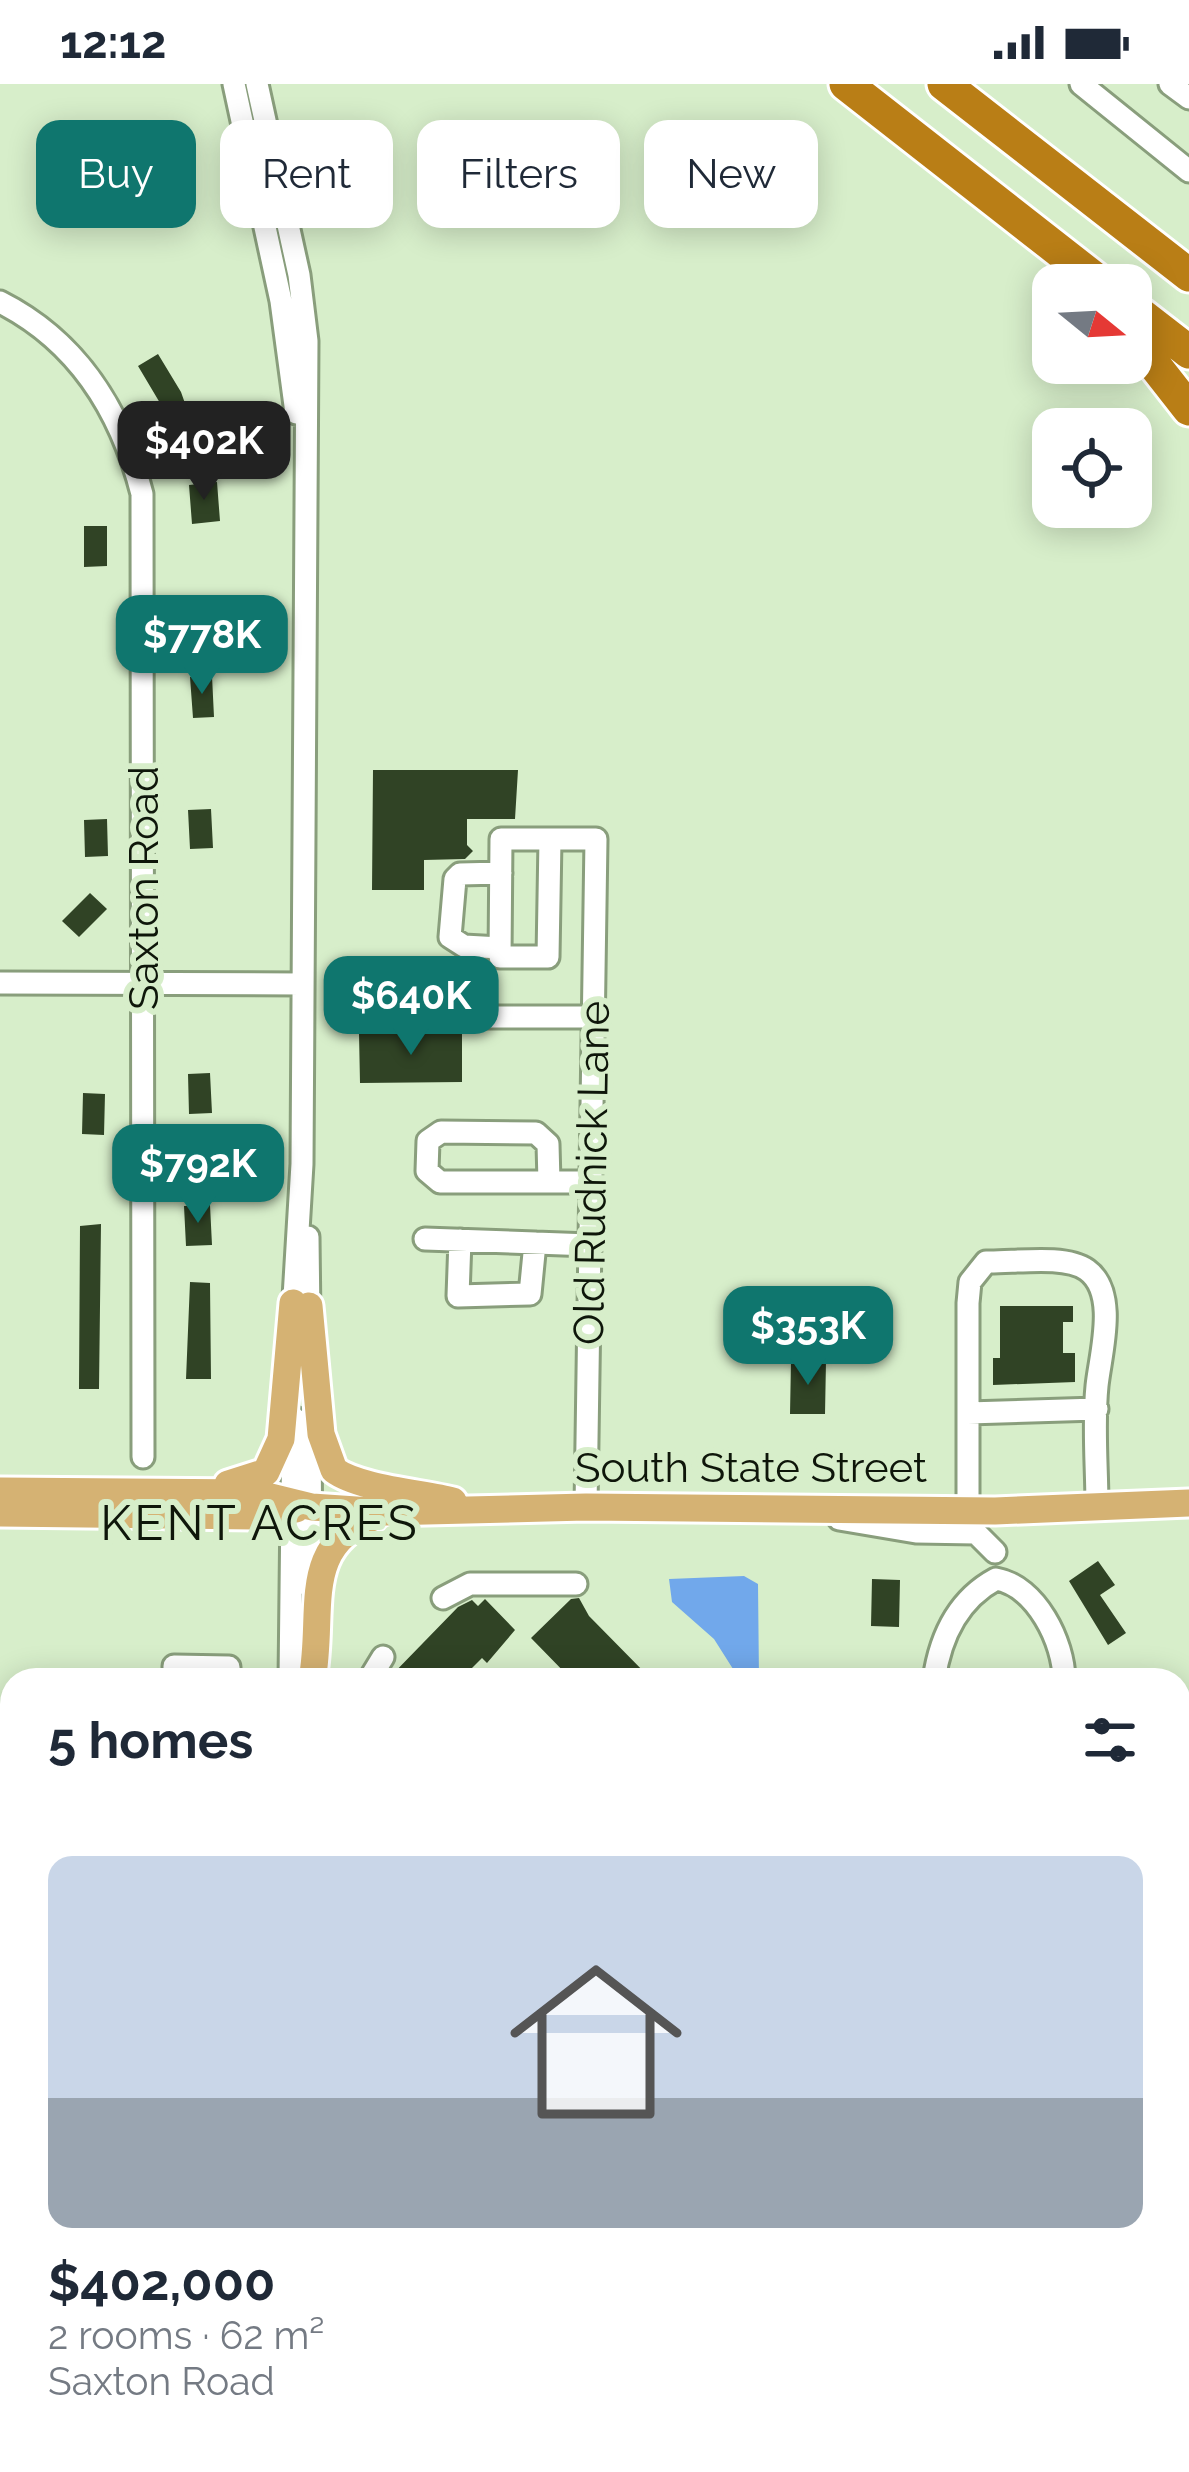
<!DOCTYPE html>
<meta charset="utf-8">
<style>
body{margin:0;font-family:Raleway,sans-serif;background:#f6f6f7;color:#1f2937;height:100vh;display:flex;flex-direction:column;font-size:45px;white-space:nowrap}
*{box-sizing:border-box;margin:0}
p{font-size:39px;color:#747a83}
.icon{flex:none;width:66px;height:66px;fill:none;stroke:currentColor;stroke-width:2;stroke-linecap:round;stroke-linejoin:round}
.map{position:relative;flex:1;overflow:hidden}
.side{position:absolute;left:0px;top:1584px;width:1191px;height:804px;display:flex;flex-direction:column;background:#fff;border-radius:36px 36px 0 0;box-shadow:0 6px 30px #0003}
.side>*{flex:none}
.banner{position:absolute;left:36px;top:36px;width:1119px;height:108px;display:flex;gap:24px}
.needle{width:78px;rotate:108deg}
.controls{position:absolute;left:1032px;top:180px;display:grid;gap:24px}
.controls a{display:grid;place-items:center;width:120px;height:120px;border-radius:24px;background:#fff;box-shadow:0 6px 30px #0003;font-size:60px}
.price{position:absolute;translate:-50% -102px;padding:0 27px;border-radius:24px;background:#0f766e;color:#fff;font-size:39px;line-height:78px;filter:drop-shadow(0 3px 6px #0008)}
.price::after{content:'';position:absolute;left:50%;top:72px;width:36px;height:27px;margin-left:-18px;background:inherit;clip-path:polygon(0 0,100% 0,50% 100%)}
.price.current{background:#222;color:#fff}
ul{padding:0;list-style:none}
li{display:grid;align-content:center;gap:24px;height:636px;padding:0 48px}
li+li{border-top:3px solid #e0e1e3}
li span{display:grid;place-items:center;height:372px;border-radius:24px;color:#555}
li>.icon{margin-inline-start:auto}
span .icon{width:216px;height:216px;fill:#fffc;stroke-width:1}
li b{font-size:51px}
h2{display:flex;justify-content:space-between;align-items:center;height:144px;padding:0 48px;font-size:51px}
.pill{padding:0 42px;border-radius:24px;background:#fff;box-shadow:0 6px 30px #0003;font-size:42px;line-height:108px}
.pill.current{background:#0f766e;color:#fff}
.status{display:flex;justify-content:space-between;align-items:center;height:84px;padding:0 60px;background:#fff;direction:ltr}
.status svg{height:33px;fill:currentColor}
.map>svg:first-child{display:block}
.water{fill:#71a8eb}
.building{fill:#304325}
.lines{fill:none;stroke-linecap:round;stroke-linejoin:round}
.minor-casing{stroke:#899e7c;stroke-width:27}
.major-casing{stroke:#fff;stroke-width:33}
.highway-casing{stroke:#fff;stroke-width:39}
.minor{stroke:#fff;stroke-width:21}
.major{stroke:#d5b273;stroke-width:27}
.highway{stroke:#b97e16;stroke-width:33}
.labels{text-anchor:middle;stroke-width:12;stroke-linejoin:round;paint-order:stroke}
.street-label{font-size:42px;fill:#0e160a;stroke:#d7eeca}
.quarter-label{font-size:48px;letter-spacing:3px;fill:#0e160a;stroke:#d7eeca}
</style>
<div class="status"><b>12:12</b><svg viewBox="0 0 49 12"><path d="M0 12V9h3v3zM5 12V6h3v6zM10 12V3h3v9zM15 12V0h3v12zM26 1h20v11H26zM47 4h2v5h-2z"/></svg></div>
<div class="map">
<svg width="1189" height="2388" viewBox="0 0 1189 2388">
<rect width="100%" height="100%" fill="#d7eeca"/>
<path class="water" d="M744 1492 758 1500 759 1596H740L714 1555 672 1518 669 1495Z"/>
<path class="building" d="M158 270 181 308 200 362 178 370 160 319 138 282Z
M217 398 220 437 192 440 189 401Z
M84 442H107V482L84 483Z
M212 592 214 633 193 634 190 593Z
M373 686H518L515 735H467V761L473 767 465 775 424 776V806H372Z
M211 725 213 764 190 765 188 726Z
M107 735 108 772 85 773 84 736Z
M90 809 107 825 79 853 62 837Z
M462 949V998L360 999 359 950Z
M210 989 212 1029 189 1030 188 990Z
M83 1009 105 1010 104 1051 82 1050Z
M210 1121 212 1161 186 1162 184 1122Z
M101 1140 99 1305H79L80 1142Z
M190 1198 210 1199 211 1295H186Z
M1000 1222H1073V1238H1063V1269H1075V1298L993 1301V1274H1000Z
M791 1277H826L825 1330H790Z
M1098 1477 1115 1501 1100 1511 1126 1549 1108 1561 1069 1497Z
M872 1495 900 1496 899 1543 871 1542Z
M579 1514 589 1532 652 1596H572L531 1554 571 1515Z
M485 1515 515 1546 487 1579 482 1574 460 1596H387L458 1523 472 1516 478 1522Z"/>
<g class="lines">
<defs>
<path id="minor" d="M234 0 281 217 296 329
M257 0 299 191 307 257 302 1080 293 1230
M1081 0 1189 87
M1170 0 1189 14
M0 218C77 257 121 327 142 410L143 1373
M550 755 548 873H500L501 755H596L586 1423
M500 864 464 862 450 853 455 795 460 790 501 789
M0 899 303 900
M371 933H594
M549 1098 548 1060 536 1049 441 1048 428 1057 427 1087 440 1098H591
M308 1153 309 1235
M425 1155 590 1161
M460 1156 458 1212 530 1210 535 1159
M968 1329 1097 1325
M310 1333 311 1505
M968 1426V1219L970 1198 986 1178C1012 1179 1065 1170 1087 1186 1119 1209 1100 1271 1097 1302 1093 1341 1097 1383 1097 1423
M839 1435 916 1448 976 1449 995 1468
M443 1514 470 1500H576
M174 1596V1582L229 1583V1596
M290 1596 293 1333
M369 1596 383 1573
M934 1596C940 1554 957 1516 996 1495 1036 1502 1064 1558 1064 1596
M1179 2108 1189 2107
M1179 2347H1189
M0 2354H12
M214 2376V2388
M548 2376 567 2388"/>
<path id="major" d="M309 1222 321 1350 334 1386C358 1404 420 1409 453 1417
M228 1400 266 1388 281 1355 293 1219
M0 1407 255 1409 312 1423 385 1428 586 1423 995 1427 1189 1419
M0 1429 256 1432 296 1425
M312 1596C325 1527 298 1462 376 1432"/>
<path id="highway" d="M846 0 1103 201
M944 0 1189 191
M1131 223 1189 268
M1131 251 1189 325"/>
</defs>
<use href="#minor" class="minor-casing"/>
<use href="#major" class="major-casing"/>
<use href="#highway" class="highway-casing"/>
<use href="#minor" class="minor"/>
<use href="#major" class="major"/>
<use href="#highway" class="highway"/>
</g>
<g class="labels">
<g class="street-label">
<text transform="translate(143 804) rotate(-90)" y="15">Saxton Road</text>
<text transform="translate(591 1089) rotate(-89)" y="15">Old Rudnick Lane</text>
<text x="751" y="1398">South State Street</text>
</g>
<g class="quarter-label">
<text x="260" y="1456">KENT ACRES</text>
</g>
</g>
</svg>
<div class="controls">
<a><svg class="needle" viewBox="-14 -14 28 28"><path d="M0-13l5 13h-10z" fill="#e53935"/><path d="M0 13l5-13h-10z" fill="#747a83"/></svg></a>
<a><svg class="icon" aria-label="locate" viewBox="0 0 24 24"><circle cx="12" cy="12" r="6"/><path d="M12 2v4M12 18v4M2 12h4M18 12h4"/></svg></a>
</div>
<b class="price current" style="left:204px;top:419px">$402K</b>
<b class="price" style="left:202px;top:613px">$778K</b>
<b class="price" style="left:411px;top:974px">$640K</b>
<b class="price" style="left:198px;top:1142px">$792K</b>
<b class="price" style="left:808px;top:1304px">$353K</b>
<div class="banner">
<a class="pill current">Buy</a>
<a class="pill">Rent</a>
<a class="pill">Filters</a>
<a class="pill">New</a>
</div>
<section class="side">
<h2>5 homes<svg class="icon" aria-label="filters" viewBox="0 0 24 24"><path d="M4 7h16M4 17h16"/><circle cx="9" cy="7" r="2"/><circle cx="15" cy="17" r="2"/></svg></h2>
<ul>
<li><span style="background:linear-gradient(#c9d6e8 65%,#9aa5b1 0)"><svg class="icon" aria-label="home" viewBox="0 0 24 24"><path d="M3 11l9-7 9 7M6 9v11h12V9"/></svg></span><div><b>$402,000</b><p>2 rooms · 62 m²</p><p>Saxton Road</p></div></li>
</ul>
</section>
</div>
